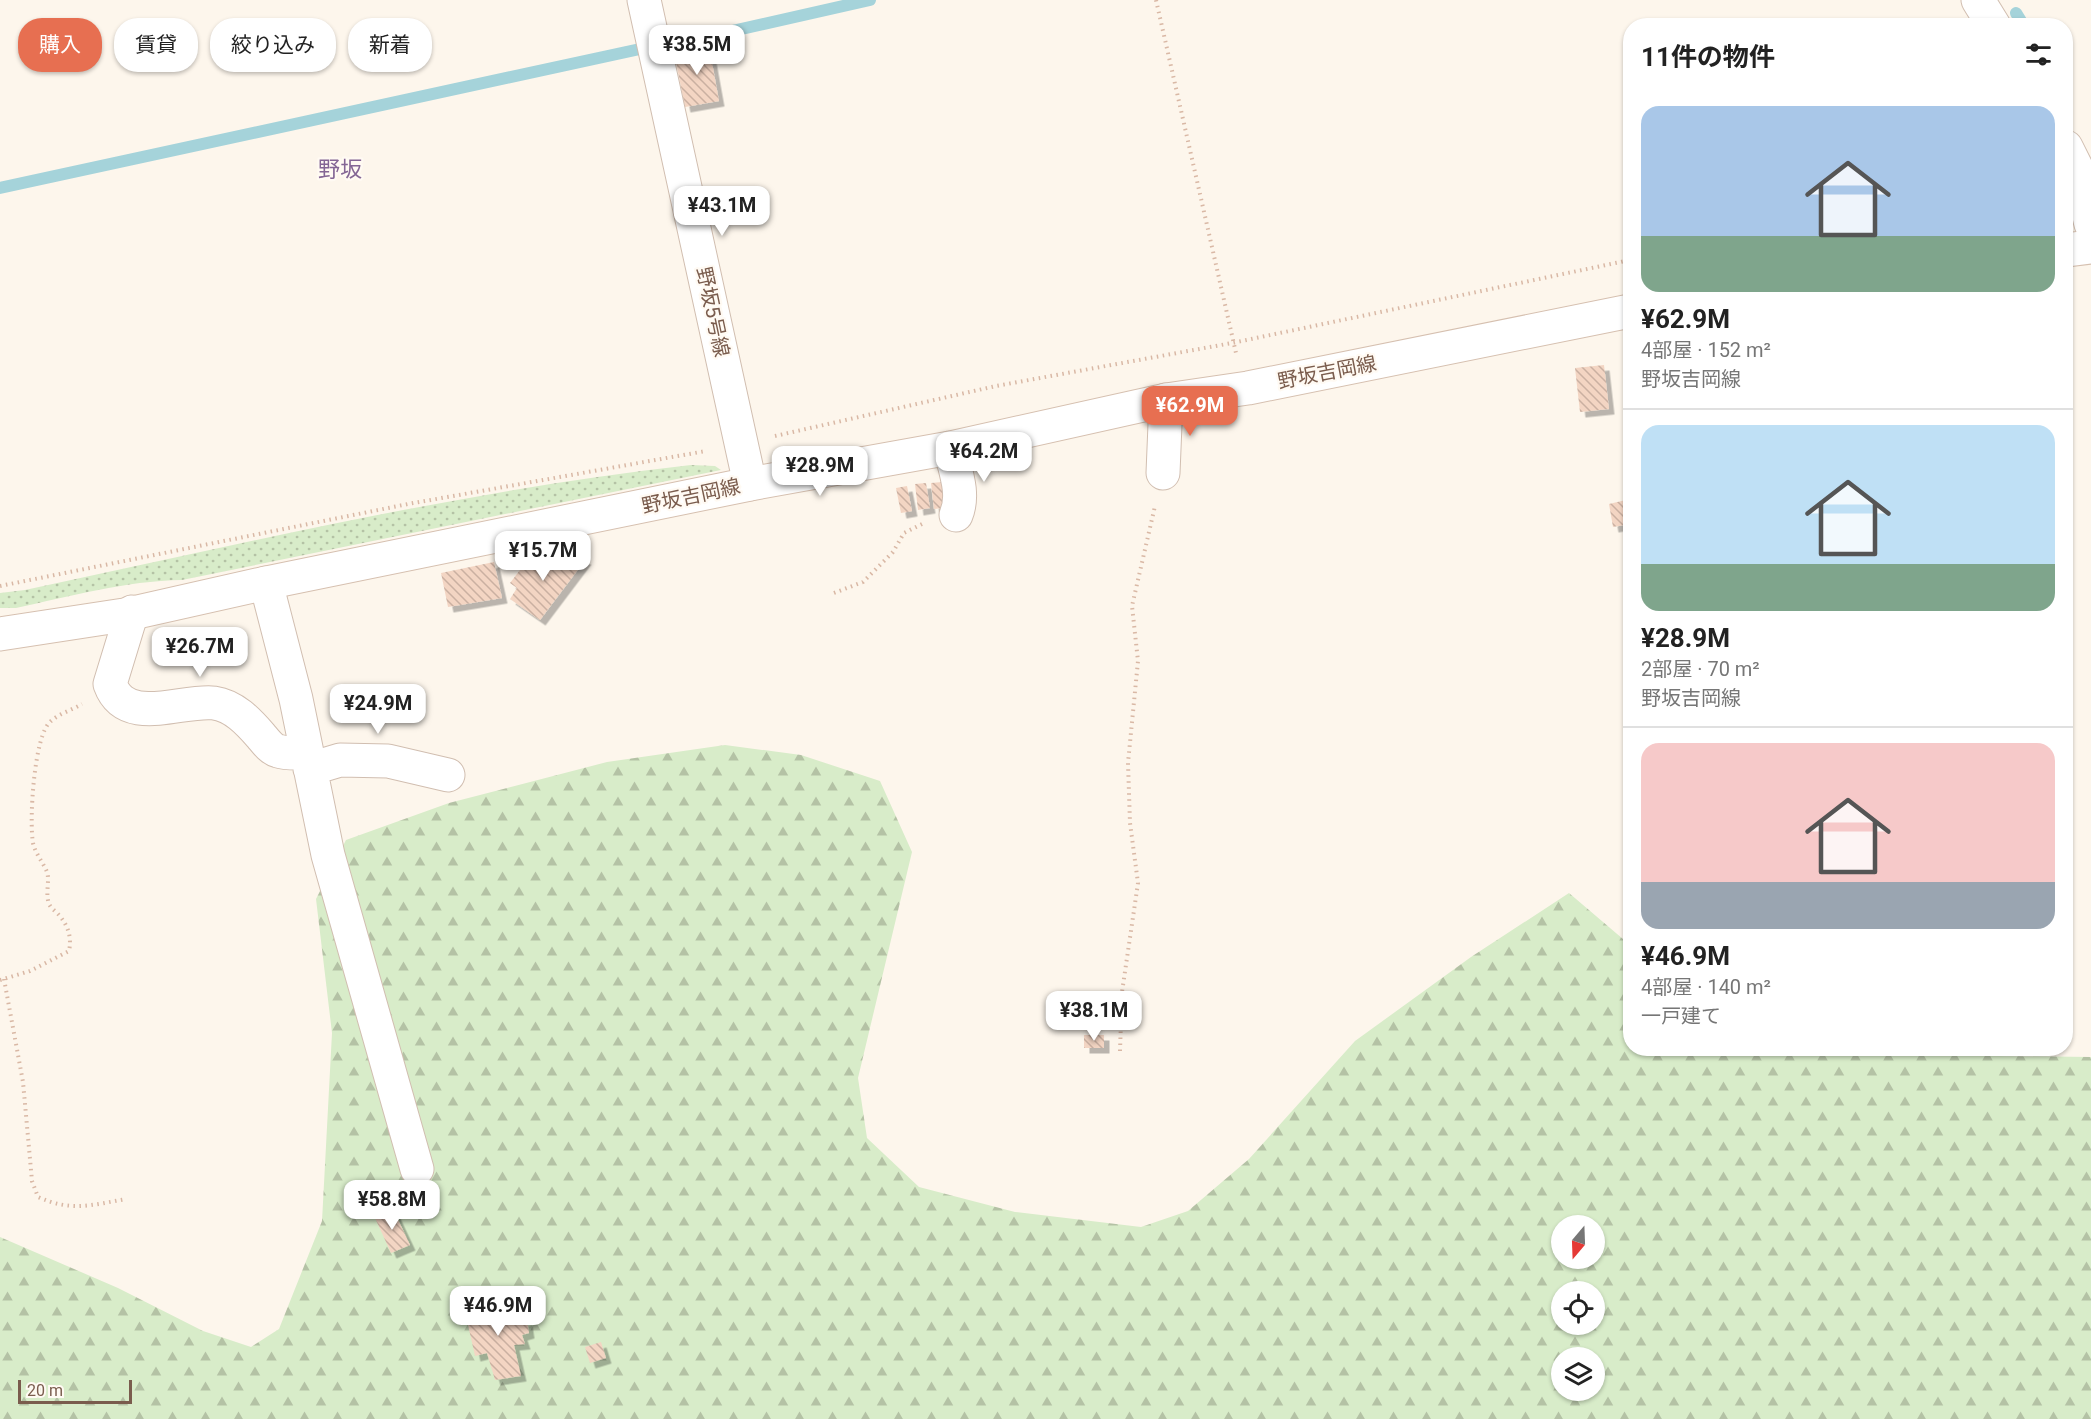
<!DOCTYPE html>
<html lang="ja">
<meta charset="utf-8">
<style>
body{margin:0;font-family:Roboto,"Noto Sans JP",sans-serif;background:#f2f2f2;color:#222;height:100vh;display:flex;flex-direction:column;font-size:22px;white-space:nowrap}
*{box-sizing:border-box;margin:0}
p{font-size:20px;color:#767676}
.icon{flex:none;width:33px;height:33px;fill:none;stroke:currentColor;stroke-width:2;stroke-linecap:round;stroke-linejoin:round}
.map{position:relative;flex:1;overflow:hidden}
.panel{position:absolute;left:1623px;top:18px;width:450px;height:1038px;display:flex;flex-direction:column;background:#fff;border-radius:24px;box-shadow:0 2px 4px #0004}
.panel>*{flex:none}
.hud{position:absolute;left:18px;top:18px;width:570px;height:54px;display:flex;gap:12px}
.needle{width:39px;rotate:199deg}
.buttons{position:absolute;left:1551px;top:1215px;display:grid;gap:12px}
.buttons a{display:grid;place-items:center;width:54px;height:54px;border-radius:50%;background:#fff;box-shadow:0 2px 4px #0004;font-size:30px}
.scale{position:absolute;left:18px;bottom:15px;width:114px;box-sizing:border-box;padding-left:6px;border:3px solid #7a5c4d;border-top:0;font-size:16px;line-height:21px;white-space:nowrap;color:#7a5c4d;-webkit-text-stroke:4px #fffaf3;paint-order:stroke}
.price{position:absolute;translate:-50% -51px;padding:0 14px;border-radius:12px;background:#fff;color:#222;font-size:20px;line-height:39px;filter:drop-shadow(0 2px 3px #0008)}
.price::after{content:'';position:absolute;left:50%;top:36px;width:18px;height:14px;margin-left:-9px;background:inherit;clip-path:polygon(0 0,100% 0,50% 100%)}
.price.current{background:#e76f51;color:#fff}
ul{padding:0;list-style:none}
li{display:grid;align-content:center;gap:12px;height:318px;padding:0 18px}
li+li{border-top:2px solid #e0e0e0}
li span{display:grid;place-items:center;height:186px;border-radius:18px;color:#555}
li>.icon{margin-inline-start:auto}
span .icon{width:108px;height:108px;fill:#fffc;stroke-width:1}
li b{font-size:26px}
h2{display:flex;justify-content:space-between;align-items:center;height:72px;padding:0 18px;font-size:26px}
.chip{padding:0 21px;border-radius:24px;background:#fff;box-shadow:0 2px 4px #0004;font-size:21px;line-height:54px}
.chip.current{background:#e76f51;color:#fff}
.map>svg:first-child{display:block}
.grass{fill:url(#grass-dots)}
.forest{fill:url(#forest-firs);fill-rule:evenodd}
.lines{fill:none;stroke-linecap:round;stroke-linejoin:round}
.stream{stroke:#a5d3da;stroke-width:12}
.building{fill:url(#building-back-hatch);filter:url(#shadow)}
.street-casing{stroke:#d1beb0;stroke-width:35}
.secondary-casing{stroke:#d6c0b0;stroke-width:35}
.path{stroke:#d9b8a5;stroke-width:4;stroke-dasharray:1.5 4.5;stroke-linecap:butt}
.street{stroke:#fff;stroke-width:33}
.secondary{stroke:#fff;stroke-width:33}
.labels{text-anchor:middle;stroke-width:4.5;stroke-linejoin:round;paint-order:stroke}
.street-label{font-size:20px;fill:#7a5c4d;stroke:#fffaf3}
.quarter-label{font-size:22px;fill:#846695;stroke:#fffaf3}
</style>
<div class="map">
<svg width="2091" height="1419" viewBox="0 0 2091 1419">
<defs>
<pattern id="grass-dots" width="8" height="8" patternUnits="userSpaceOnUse" patternTransform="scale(1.5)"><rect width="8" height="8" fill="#d8ecc9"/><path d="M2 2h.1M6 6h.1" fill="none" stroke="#b4c2a5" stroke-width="1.8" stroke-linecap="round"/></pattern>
<pattern id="forest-firs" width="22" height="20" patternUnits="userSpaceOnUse" patternTransform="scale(1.5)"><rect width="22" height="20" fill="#d8ecc9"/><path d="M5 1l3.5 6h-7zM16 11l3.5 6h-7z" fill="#b4c2a5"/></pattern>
<pattern id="building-back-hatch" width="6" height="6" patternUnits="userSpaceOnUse" patternTransform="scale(1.5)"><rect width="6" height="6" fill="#f3d5c3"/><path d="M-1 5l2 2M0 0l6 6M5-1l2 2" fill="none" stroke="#cab0a1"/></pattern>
<filter id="shadow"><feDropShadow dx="5.5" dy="5.5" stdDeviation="0" flood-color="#0004"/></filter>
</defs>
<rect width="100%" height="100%" fill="#fdf6ec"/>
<path class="grass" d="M691 465 715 466 721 470 182 580C125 581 71 596 16 608H0V593L25 590C245 543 466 490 691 465Z"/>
<path class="forest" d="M725 745 801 755 880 781 912 852 858 1078 867 1138 919 1187 1015 1212 1141 1227 1188 1211 1249 1159 1355 1041 1471 957 1569 893 1630 945V1048H1992L1999 1056 2091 1057V1419H0V1237L118 1288 203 1331 251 1347 279 1329 322 1221 332 1033 316 899 346 840 449 803 607 762ZM1562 1226H1594V1258H1562ZM1562 1292H1594V1324H1562ZM1562 1358H1594V1390H1562Z"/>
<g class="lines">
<path class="stream" d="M2016 13 2024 26
M670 45 870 0
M0 188 640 49"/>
</g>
<path class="building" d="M709 46 719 101 685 107 674 52Z
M1604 365 1609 409 1580 412 1575 368Z
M942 482 944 508 934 509 931 483Z
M926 483 930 508 918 510 915 484Z
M907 486 912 511 901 513 896 488Z
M1630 499V524L1613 527 1609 504Z
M533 553 586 559 540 620 510 599 517 588 510 583Z
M494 562 502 598 448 607 441 573Z
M1084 1035H1104V1048H1084Z
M393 1209 410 1245 391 1253 375 1218Z
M500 1299 502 1305 515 1301 519 1322 527 1320 529 1333 522 1335 525 1344 514 1345 521 1376 495 1380 487 1353 475 1356 466 1316 477 1313 476 1307Z
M601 1342 606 1358 590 1363 585 1347Z"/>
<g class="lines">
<defs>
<path id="street" d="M644 0 750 484
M1978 0 1994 26
M2066 147 2078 171 2091 224
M950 448C955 470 965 494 956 515
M1163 473 1166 400
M266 583 296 699 328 855 417 1169
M132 612 110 684C126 728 182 699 214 703 234 706 248 721 261 736 266 742 271 749 278 751 287 754 297 753 306 753
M310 769 340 760 388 761 448 775"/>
<path id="secondary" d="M2066 250 2091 247
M0 634 124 615 266 583 750 484 950 448 1166 400 1248 388 1630 311"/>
</defs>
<use href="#street" class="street-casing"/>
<use href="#secondary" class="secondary-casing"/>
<path class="path" d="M1156 0 1236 353
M775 436 996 386 1232 343 1630 260
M0 586 408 504 706 451
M834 593 863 582 893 552 904 533 922 524
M4 979 23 1082 32 1181 38 1197C71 1212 92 1205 126 1199
M0 980 30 971 69 951C72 937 68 925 58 914 55 911 51 908 49 904 45 893 50 881 47 872 43 862 36 855 33 843 29 821 34 736 50 722 58 714 72 710 82 704
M1120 1051 1122 992 1138 883 1130 823 1128 763 1138 661 1132 606 1155 506"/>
<use href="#street" class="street"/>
<use href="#secondary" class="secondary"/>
</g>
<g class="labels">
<g class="street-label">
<text transform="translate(713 312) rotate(78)" y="7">野坂5号線</text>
<text transform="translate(1327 372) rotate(-11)" y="7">野坂吉岡線</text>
<text transform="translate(691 496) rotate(-12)" y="7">野坂吉岡線</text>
</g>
<g class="quarter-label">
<text x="340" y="177">野坂</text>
</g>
</g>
</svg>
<div class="buttons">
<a><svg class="needle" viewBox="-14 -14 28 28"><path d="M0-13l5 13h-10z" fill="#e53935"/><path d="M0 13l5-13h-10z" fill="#767676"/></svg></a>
<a><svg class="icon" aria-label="locate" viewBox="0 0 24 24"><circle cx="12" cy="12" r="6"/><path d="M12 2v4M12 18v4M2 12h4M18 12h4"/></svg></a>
<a><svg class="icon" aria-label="layers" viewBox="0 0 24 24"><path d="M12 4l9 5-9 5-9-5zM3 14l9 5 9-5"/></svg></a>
</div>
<div class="scale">20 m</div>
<b class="price" style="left:697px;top:76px">¥38.5M</b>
<b class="price" style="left:722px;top:237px">¥43.1M</b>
<b class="price current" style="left:1190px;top:437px">¥62.9M</b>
<b class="price" style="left:984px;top:483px">¥64.2M</b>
<b class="price" style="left:820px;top:497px">¥28.9M</b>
<b class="price" style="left:543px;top:582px">¥15.7M</b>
<b class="price" style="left:200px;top:678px">¥26.7M</b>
<b class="price" style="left:378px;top:735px">¥24.9M</b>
<b class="price" style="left:1094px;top:1042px">¥38.1M</b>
<b class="price" style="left:392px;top:1231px">¥58.8M</b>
<b class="price" style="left:498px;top:1337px">¥46.9M</b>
<div class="hud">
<a class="chip current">購入</a>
<a class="chip">賃貸</a>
<a class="chip">絞り込み</a>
<a class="chip">新着</a>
</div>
<section class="panel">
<h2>11件の物件<svg class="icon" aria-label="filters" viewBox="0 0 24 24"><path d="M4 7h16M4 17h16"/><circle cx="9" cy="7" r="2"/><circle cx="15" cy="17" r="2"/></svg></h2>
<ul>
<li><span style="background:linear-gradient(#a9c7e8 70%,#7fa58c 0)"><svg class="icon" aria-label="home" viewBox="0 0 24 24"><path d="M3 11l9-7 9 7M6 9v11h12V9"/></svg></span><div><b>¥62.9M</b><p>4部屋 · 152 m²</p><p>野坂吉岡線</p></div></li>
<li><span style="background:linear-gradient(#bfe0f5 75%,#7fa58c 0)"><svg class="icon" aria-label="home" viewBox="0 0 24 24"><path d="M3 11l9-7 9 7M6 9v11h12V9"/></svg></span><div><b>¥28.9M</b><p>2部屋 · 70 m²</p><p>野坂吉岡線</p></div></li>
<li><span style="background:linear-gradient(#f6c9c9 75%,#9aa5b1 0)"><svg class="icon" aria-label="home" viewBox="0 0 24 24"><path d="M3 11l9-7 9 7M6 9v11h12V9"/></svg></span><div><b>¥46.9M</b><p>4部屋 · 140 m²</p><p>一戸建て</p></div></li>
</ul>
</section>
</div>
